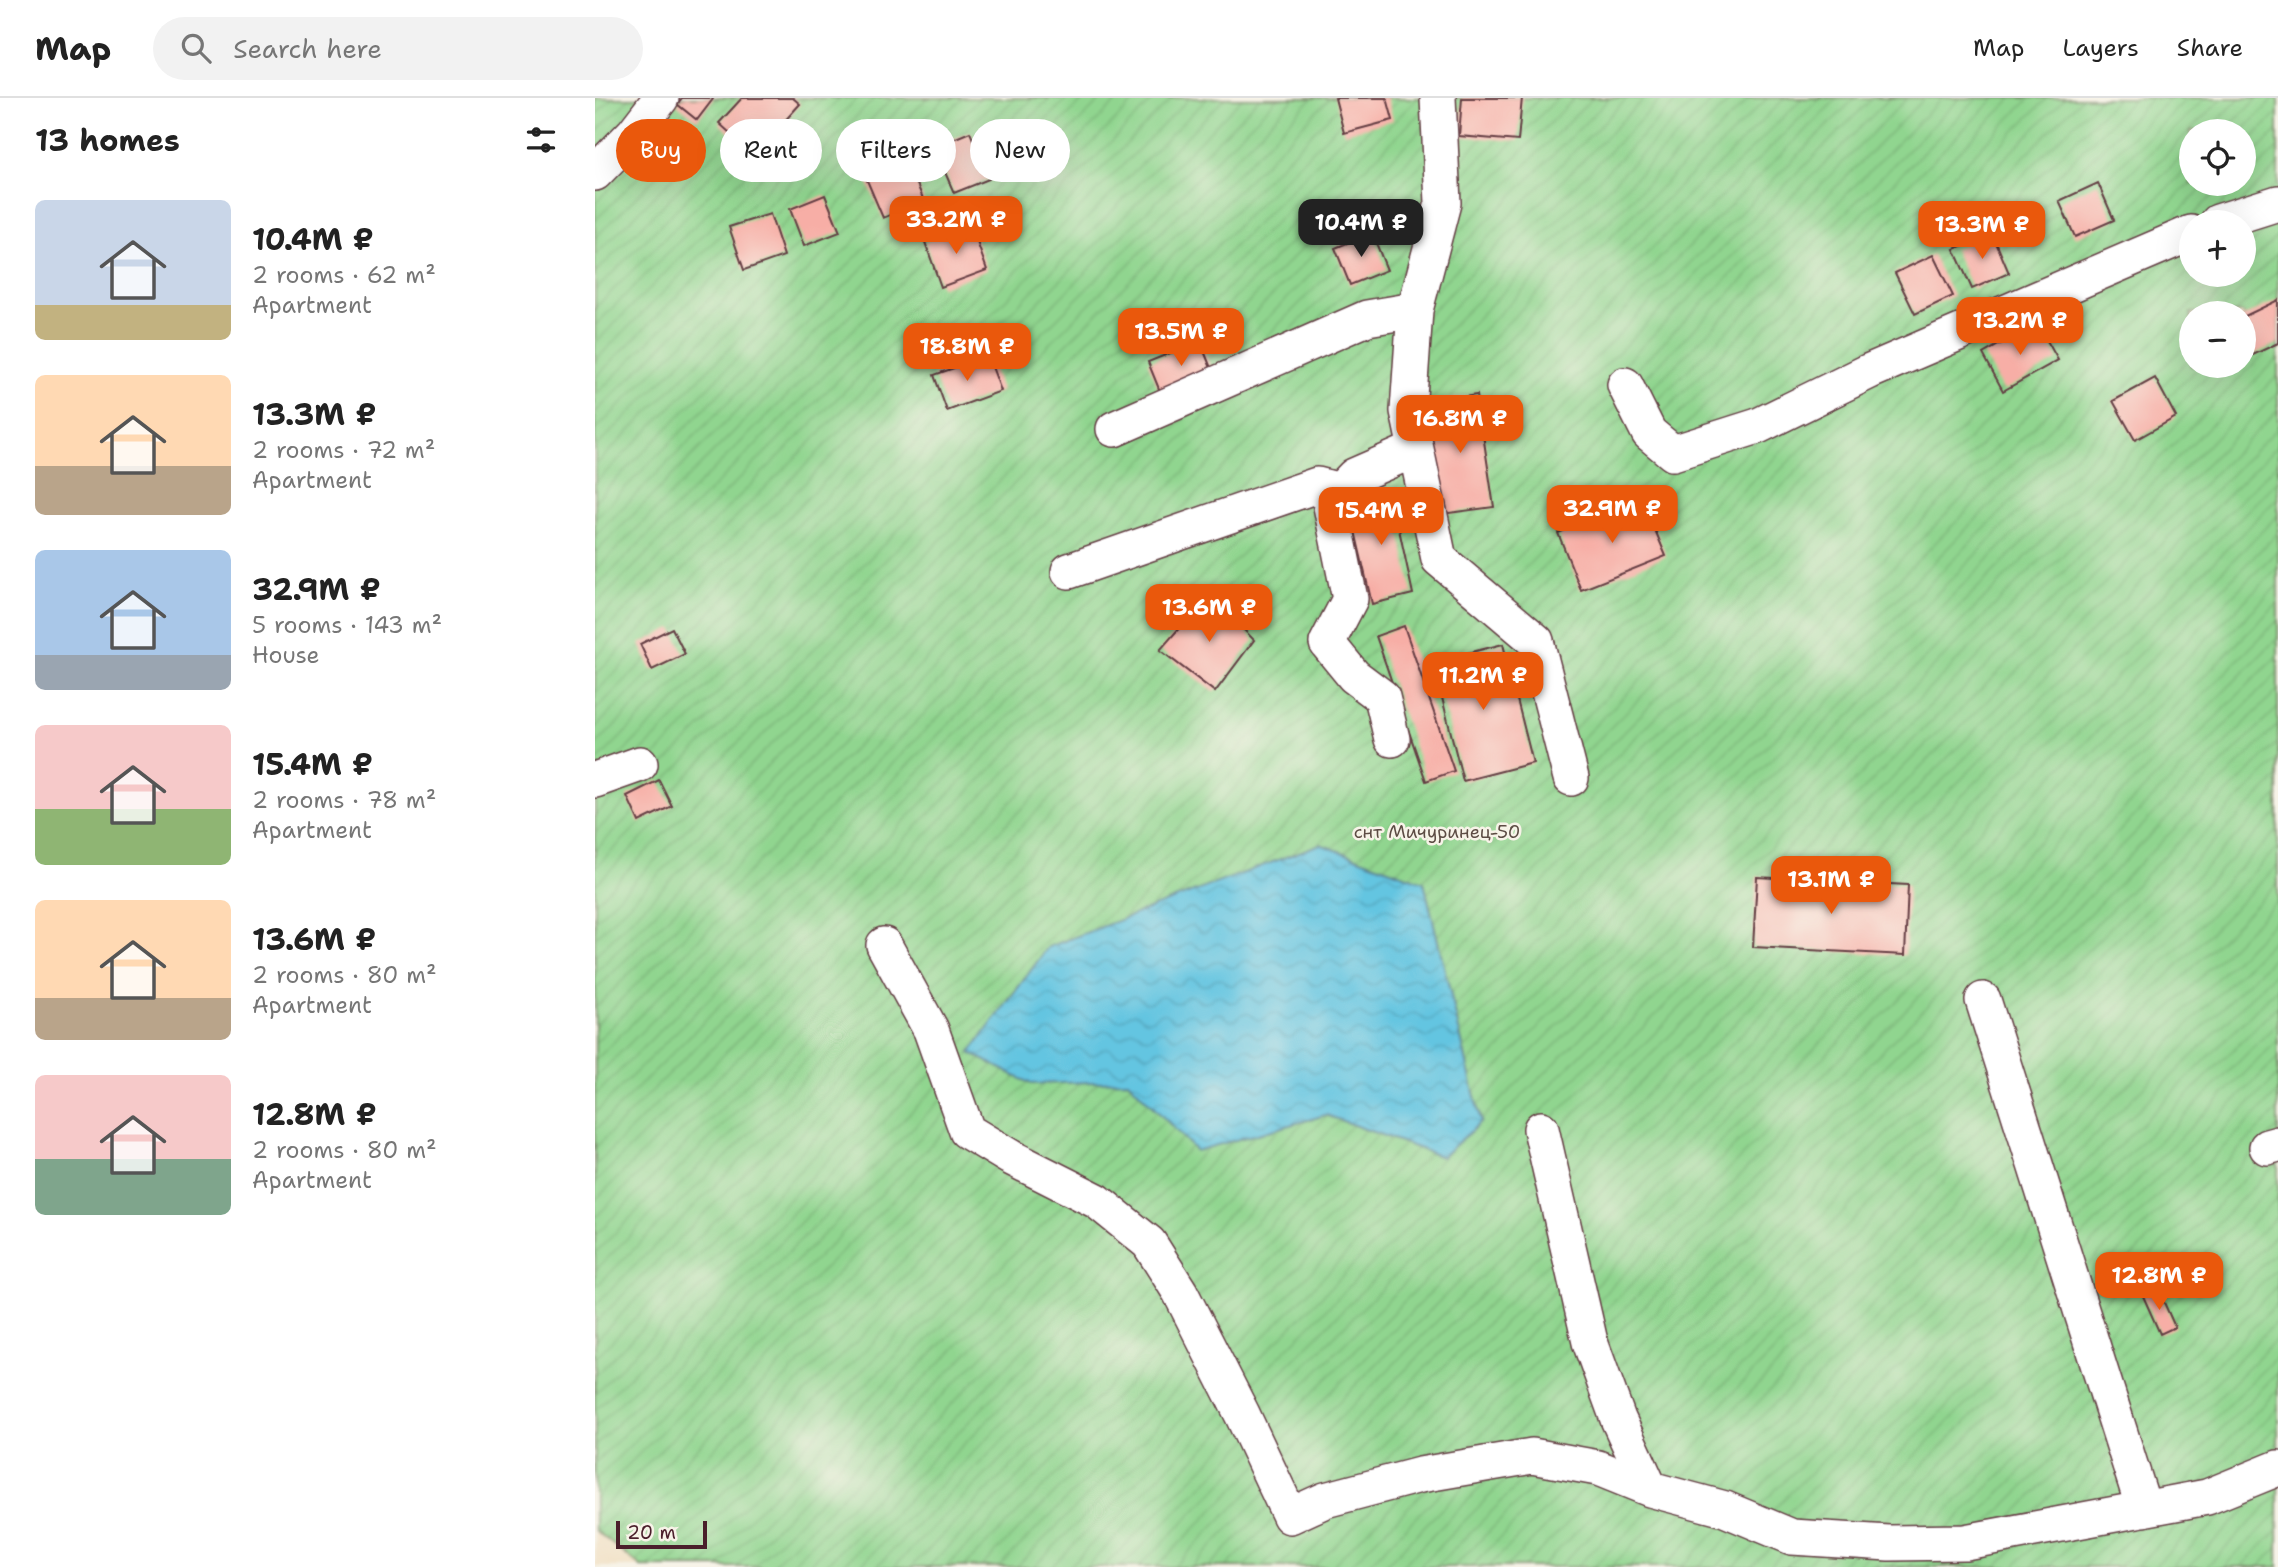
<!DOCTYPE html>
<meta charset="utf-8">
<style>
body{margin:0;font-family:"Shantell Sans",sans-serif;background:#f2f2f2;color:#222;height:100vh;display:flex;flex-direction:column;font-size:26px;white-space:nowrap}
*{box-sizing:border-box;margin:0}
p{font-size:23px;color:#767676}
.icon{flex:none;width:38px;height:38px;fill:none;stroke:currentColor;stroke-width:2;stroke-linecap:round;stroke-linejoin:round}
.map{position:relative;flex:1;overflow:hidden}
.panel{display:flex;flex-direction:column;background:#fff;width:595px}
.panel>*{flex:none}
.guide{position:absolute;left:21px;top:21px;width:665px;height:63px;display:flex;gap:14px}
.buttons{position:absolute;left:1584px;top:21px;display:grid;gap:14px}
.buttons a{display:grid;place-items:center;width:77px;height:77px;border-radius:50%;background:#fff;box-shadow:0 7px 28px #0002;font-size:35px}
.scale{position:absolute;left:21px;bottom:18px;width:91px;box-sizing:border-box;padding-left:7px;border:4px solid #4a1f2b;border-top:0;font-size:19px;line-height:24px;white-space:nowrap;color:#4a1f2b;-webkit-text-stroke:5px #f7f3e8;paint-order:stroke}
.price{position:absolute;translate:-50% -60px;padding:0 16px;border-radius:14px;background:#ea580c;color:#fff;font-size:23px;line-height:46px;filter:drop-shadow(0 2px 4px #0008)}
.price::after{content:'';position:absolute;left:50%;top:42px;width:21px;height:16px;margin-left:-10px;background:inherit;clip-path:polygon(0 0,100% 0,50% 100%)}
.price.on{background:#222;color:#fff}
ul{padding:0;list-style:none}
li{display:flex;align-items:center;gap:21px;height:175px;padding:0 35px}
li span{display:grid;place-items:center;flex:none;width:196px;height:140px;border-radius:10px;color:#555}
li>.icon{margin-inline-start:auto}
span .icon{width:84px;height:84px;fill:#fffc;stroke-width:1}
li b{font-size:30px}
h2{display:flex;justify-content:space-between;align-items:center;height:84px;padding:0 35px;font-size:30px}
.tag{padding:0 24px;border-radius:32px;background:#fff;box-shadow:0 7px 28px #0002;font-size:24px;line-height:63px}
.tag.on{background:#ea580c;color:#fff}
header{display:flex;align-items:center;gap:42px;box-sizing:border-box;height:98px;padding:0 35px;background:#fff;border-bottom:2px solid #e0e0e0}
header strong{font-size:33px}
nav{display:flex;gap:38px;margin-inline-start:auto;font-size:24px}
.search{width:490px;height:63px;background:#f2f2f2;display:flex;align-items:center;gap:18px;box-sizing:border-box;padding:0 24px;border-radius:38px;color:#767676;font-size:26px}
main{display:flex;flex:1;min-height:0}
.map>svg:first-child{display:block}
.garden{fill:url(#garden-furrows);stroke:#6d7a5d;stroke-width:2;fill-rule:evenodd}
.water{fill:url(#water-waves);stroke:#567286;stroke-width:2}
.building{fill:#f7aea6}
.lines{fill:none;stroke-linecap:round;stroke-linejoin:round}
.minor-casing{stroke:#633c43;stroke-width:38}
.minor{stroke:#fff;stroke-width:35}
.labels{text-anchor:middle;stroke-width:5;stroke-linejoin:round;paint-order:stroke}
.park-label{font-size:18px;fill:#5c4c44;stroke:#f7f3e8}
</style>
<header>
<strong>Map</strong>
<div class="search"><svg class="icon" aria-label="search" viewBox="0 0 24 24"><circle cx="10" cy="10" r="6"/><path d="M15 15l6 6"/></svg>Search here</div>
<nav><a>Map</a><a>Layers</a><a>Share</a></nav>
</header>
<main>
<section class="panel">
<h2>13 homes<svg class="icon" aria-label="filters" viewBox="0 0 24 24"><path d="M4 7h16M4 17h16"/><circle cx="9" cy="7" r="2"/><circle cx="15" cy="17" r="2"/></svg></h2>
<ul>
<li><span style="background:linear-gradient(#c9d6e8 75%,#c2b280 0)"><svg class="icon" aria-label="home" viewBox="0 0 24 24"><path d="M3 11l9-7 9 7M6 9v11h12V9"/></svg></span><div><b>10.4M ₽</b><p>2 rooms · 62 m²</p><p>Apartment</p></div></li>
<li><span style="background:linear-gradient(#ffd9b3 65%,#b9a48a 0)"><svg class="icon" aria-label="home" viewBox="0 0 24 24"><path d="M3 11l9-7 9 7M6 9v11h12V9"/></svg></span><div><b>13.3M ₽</b><p>2 rooms · 72 m²</p><p>Apartment</p></div></li>
<li><span style="background:linear-gradient(#a9c7e8 75%,#9aa5b1 0)"><svg class="icon" aria-label="home" viewBox="0 0 24 24"><path d="M3 11l9-7 9 7M6 9v11h12V9"/></svg></span><div><b>32.9M ₽</b><p>5 rooms · 143 m²</p><p>House</p></div></li>
<li><span style="background:linear-gradient(#f6c9c9 60%,#8fb573 0)"><svg class="icon" aria-label="home" viewBox="0 0 24 24"><path d="M3 11l9-7 9 7M6 9v11h12V9"/></svg></span><div><b>15.4M ₽</b><p>2 rooms · 78 m²</p><p>Apartment</p></div></li>
<li><span style="background:linear-gradient(#ffd9b3 70%,#b9a48a 0)"><svg class="icon" aria-label="home" viewBox="0 0 24 24"><path d="M3 11l9-7 9 7M6 9v11h12V9"/></svg></span><div><b>13.6M ₽</b><p>2 rooms · 80 m²</p><p>Apartment</p></div></li>
<li><span style="background:linear-gradient(#f6c9c9 60%,#7fa58c 0)"><svg class="icon" aria-label="home" viewBox="0 0 24 24"><path d="M3 11l9-7 9 7M6 9v11h12V9"/></svg></span><div><b>12.8M ₽</b><p>2 rooms · 80 m²</p><p>Apartment</p></div></li>
</ul>
</section>
<div class="map">
<svg width="1683" height="1469" viewBox="0 0 1683 1469">
<defs>
<pattern id="garden-furrows" width="10" height="10" patternUnits="userSpaceOnUse" patternTransform="scale(1.75)"><rect width="10" height="10" fill="#90d58f"/><path d="M-1 1l2-2M0 10L10 0M9 11l2-2" fill="none" stroke="#7eb67c"/></pattern>
<pattern id="water-waves" width="16" height="10" patternUnits="userSpaceOnUse" patternTransform="scale(1.75)"><rect width="16" height="10" fill="#63c5e1"/><path d="M0 5q4-4 8 0t8 0" fill="none" stroke="#57a9c1"/></pattern>
</defs>
<rect width="100%" height="100%" fill="#f7f3e8"/>
<filter id="ink" filterUnits="userSpaceOnUse"><feTurbulence type="fractalNoise" baseFrequency=".0143" numOctaves="2"/><feDisplacementMap in="SourceGraphic" scale="14" xChannelSelector="R" yChannelSelector="G"/><feConvolveMatrix kernelMatrix="1 2 1 2 8 2 1 2 1" color-interpolation-filters="sRGB"/></filter>
<filter id="wash" filterUnits="userSpaceOnUse"><feTurbulence type="fractalNoise" baseFrequency=".00686" numOctaves="4" result="noise"/><feDisplacementMap in="SourceGraphic" scale="28" xChannelSelector="R" yChannelSelector="G"/><feGaussianBlur stdDeviation="1.57" result="paint"/><feColorMatrix in="noise" values="0 0 0 0 0 0 0 0 0 0 0 0 0 0 0 0 0 1.4 0 .05"/><feComposite in="paint" operator="in"/></filter>
<g filter="url(#wash)">
<rect width="100%" height="100%" fill="#f2e2c8"/>
<path class="garden" d="M0 0H1683V1469H46L0 1432ZM1596 33H1648V86H1596ZM1596 124H1648V177H1596ZM1596 215H1648V268H1596Z"/>
<path class="water" d="M725 746 829 784 886 1024 847 1059 731 1017 601 1053 533 983 436 986 375 955 453 849Z"/>
<g id="blocks">
<path class="building" d="M87 0H117L118 1 102 22 82 6Z
M147 0H198L205 6 159 57 124 25Z
M740 0H792L798 22 749 35Z
M867 0H927L923 43 864 38Z
M375 34 394 81 359 95 339 49Z
M312 62 329 103 288 120 271 80Z
M1503 85 1519 122 1480 139 1464 103Z
M230 97 245 134 209 148 195 111Z
M175 116 189 158 149 172 134 129Z
M376 127 392 172 346 189 330 144Z
M777 135 792 172 755 187 740 150Z
M1397 135 1414 175 1377 191 1359 151Z
M1338 157 1358 198 1320 216 1300 175Z
M1683 202V245L1658 257 1648 236V219Z
M1442 225 1463 262 1408 293 1388 256Z
M605 243 618 275 566 296 553 264Z
M393 258 406 293 352 313 339 277Z
M1560 280 1581 319 1540 342 1518 303Z
M882 297 899 409 847 416 830 305Z
M796 394 818 496 777 506 753 403Z
M1047 401 1071 458 986 492 963 435Z
M614 496 659 542 620 594 565 552Z
M809 528 859 673 831 683 781 538Z
M77 530 90 556 57 572 45 546Z
M908 546 938 665 868 683 838 564Z
M64 682 77 708 44 724 32 698Z
M1162 779 1313 787 1310 857 1158 849Z
M1563 1191 1580 1229 1565 1236 1548 1198Z"/>
</g>
</g>
<g filter="url(#ink)">
<use href="#blocks" fill-opacity="0" stroke="#633c43" stroke-width="2"/>
<g class="lines">
<defs>
<path id="minor" d="M843 0 848 105 820 212 813 313 844 461 941 543 976 680
M0 75 39 35 66 0
M1623 124 1683 105
M1030 287 1054 335 1078 355 1163 328 1275 273 1596 135
M519 331 772 220 820 212
M474 473 722 387 745 393
M797 641 787 599 759 578 732 545 755 501 735 403 759 378 821 351
M0 682 45 666
M289 847 336 932 372 1033 415 1059 502 1103 554 1145 585 1194 647 1316 695 1418 730 1402 825 1377 937 1358 1003 1370 1055 1391 1130 1411 1197 1439 1294 1445 1370 1444 1612 1399 1683 1370
M1388 902 1549 1411
M946 1031 995 1244 1023 1321 1055 1391
M1672 1049 1683 1046"/>
</defs>
<use href="#minor" class="minor-casing"/>
<use href="#minor" class="minor"/>
</g>
</g>
<g class="labels">
<g class="park-label">
<text x="842" y="740">снт Мичуринец-50</text>
</g>
</g>
</svg>
<div class="buttons">
<a><svg class="icon" aria-label="locate" viewBox="0 0 24 24"><circle cx="12" cy="12" r="6"/><path d="M12 2v4M12 18v4M2 12h4M18 12h4"/></svg></a>
<a>+</a>
<a>−</a>
</div>
<div class="scale">20 m</div>
<b class="price" style="left:361px;top:158px">33.2M ₽</b>
<b class="price on" style="left:766px;top:161px">10.4M ₽</b>
<b class="price" style="left:1387px;top:163px">13.3M ₽</b>
<b class="price" style="left:1425px;top:259px">13.2M ₽</b>
<b class="price" style="left:586px;top:270px">13.5M ₽</b>
<b class="price" style="left:372px;top:285px">18.8M ₽</b>
<b class="price" style="left:865px;top:357px">16.8M ₽</b>
<b class="price" style="left:1017px;top:447px">32.9M ₽</b>
<b class="price" style="left:786px;top:449px">15.4M ₽</b>
<b class="price" style="left:614px;top:546px">13.6M ₽</b>
<b class="price" style="left:888px;top:614px">11.2M ₽</b>
<b class="price" style="left:1236px;top:818px">13.1M ₽</b>
<b class="price" style="left:1564px;top:1214px">12.8M ₽</b>
<div class="guide">
<a class="tag on">Buy</a>
<a class="tag">Rent</a>
<a class="tag">Filters</a>
<a class="tag">New</a>
</div>
</div>
</main>
